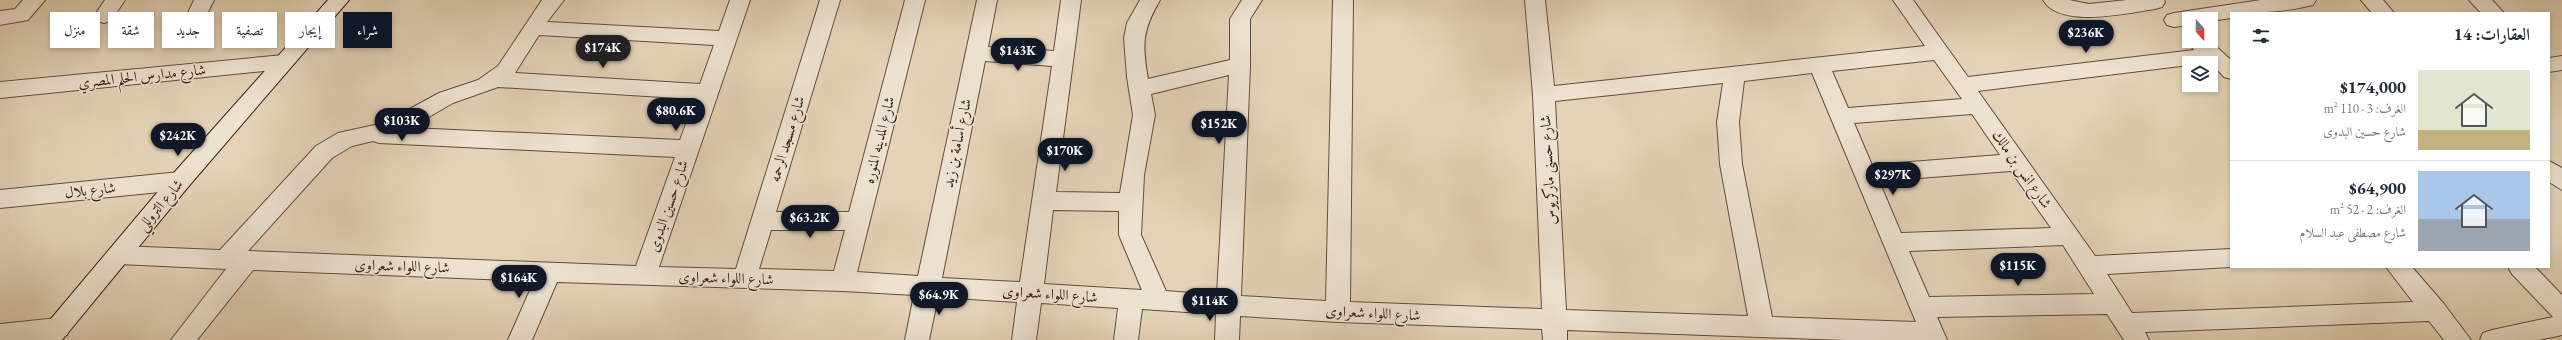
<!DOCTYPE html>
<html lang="ar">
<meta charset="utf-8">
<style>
body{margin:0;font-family:"EB Garamond",Amiri,serif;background:#f2f2f3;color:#1f2937;direction:rtl;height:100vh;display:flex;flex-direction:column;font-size:15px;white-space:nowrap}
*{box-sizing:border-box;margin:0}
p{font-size:13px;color:#747a83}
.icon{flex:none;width:22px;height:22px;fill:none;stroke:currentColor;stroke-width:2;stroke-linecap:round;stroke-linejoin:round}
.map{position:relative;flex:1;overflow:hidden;direction:ltr}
.details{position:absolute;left:2230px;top:12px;width:320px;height:256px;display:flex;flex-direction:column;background:#fff;border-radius:0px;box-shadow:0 2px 6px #0003;direction:rtl}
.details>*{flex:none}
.guide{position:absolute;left:12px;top:12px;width:380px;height:36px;direction:rtl;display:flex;gap:8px}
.needle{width:26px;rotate:160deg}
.controls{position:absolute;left:2182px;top:12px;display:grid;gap:8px}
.controls a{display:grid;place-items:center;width:36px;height:36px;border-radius:0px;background:#fff;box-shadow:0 2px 6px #0003;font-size:20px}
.price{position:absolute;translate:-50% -34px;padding:0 9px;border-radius:14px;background:#111827;color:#fff;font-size:13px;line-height:26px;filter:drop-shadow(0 1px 2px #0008)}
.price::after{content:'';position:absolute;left:50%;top:24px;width:12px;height:9px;margin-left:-6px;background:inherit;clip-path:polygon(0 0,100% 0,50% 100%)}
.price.current{background:#222;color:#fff}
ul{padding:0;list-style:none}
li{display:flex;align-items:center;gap:12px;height:100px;padding:0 20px}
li+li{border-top:1px solid #e0e1e3}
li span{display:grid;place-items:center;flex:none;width:112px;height:80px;border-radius:0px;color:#555}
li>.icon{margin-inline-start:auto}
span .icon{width:48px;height:48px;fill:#fffc;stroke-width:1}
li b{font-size:17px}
h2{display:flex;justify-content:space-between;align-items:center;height:48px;padding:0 20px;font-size:17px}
.tag{padding:0 14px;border-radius:0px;background:#fff;box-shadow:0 2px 6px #0003;font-size:14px;line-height:36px}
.tag.current{background:#111827;color:#fff}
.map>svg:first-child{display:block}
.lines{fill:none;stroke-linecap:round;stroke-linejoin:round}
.street-casing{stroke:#624e3e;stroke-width:2}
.secondary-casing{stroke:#372215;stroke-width:2}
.street{fill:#ede2d0;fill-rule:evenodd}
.secondary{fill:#ede2d0;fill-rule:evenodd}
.labels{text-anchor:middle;stroke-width:3;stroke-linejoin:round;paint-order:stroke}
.street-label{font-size:15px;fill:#372215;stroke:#ede2d0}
</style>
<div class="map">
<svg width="2562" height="340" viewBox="0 0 2562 340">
<rect width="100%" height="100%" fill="#e4d3b7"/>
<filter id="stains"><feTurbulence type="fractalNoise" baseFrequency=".005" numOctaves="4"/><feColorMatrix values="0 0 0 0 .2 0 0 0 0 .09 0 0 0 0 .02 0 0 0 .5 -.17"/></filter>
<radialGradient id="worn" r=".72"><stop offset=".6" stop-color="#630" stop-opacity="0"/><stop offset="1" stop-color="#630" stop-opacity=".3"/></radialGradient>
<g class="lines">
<defs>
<path id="street" d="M23 0H45L28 20 0 25V11L15 9Z
M105 0H125L111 21 104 23 97 21 94 16Z
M194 0H214L203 22 196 24 189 22 186 17Z
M542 0H564L547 22 719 31 730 0H750L659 267 736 269 820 0H840L776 212H849L905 0H925L857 272 918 276 977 0H997L988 47 1054 51 1061 0H1081L1056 192 1120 193 1133 115 1127 77 1124 38 1127 23 1140 0H1160C1142 31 1142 44 1148 79L1230 60V19L1242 0H1262L1250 19V65L1241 296 1326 301 1333 0H1353L1350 302 1542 309 1533 95 1525 0H1545L1554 86 1925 46 1893 0H1913L1968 77 2194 50 2187 41 2189 37V41H2210L2231 60V79L2224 77 2211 63H2189V65L1978 91 2095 256 2231 249V267L2107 274 2132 313 2413 302 2386 267H2412L2444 304 2471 340H2444L2429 321 2145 332 2149 340H2124L2107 314 1937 317 1947 340H1845L1567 330V340H1543L1542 329 1338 322 1240 316 1239 340H1215L1216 314 1142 309 1138 340H1114L1118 308 1041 303 1036 340H1012L1017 302 938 297 929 340H905L914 295 843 291 557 282 532 340H508L534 281 253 270 197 340H171L226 269 119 264 111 262 107 255 111 248 119 246 220 250 316 146 338 133 384 123 439 93 478 80 498 66ZM539 35 714 45 700 84 515 73ZM1934 60 1962 99 1848 108 1832 71ZM985 61 1052 66 1020 282 942 278ZM1812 73 1916 322 1772 317 1742 164 1739 122 1744 81ZM1229 75 1217 295 1166 291 1141 235 1144 175 1155 115 1151 94ZM1723 83 1717 122 1720 164 1748 316 1566 310 1555 101ZM498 87 695 99 680 140 410 128 453 103ZM1972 114 2000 155 1872 165 1854 123ZM373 141 379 143 675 157 636 266 248 251 332 158 352 146ZM2011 171 2051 228 1901 233 1879 181ZM1053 210 1119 211V235L1142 290 1044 284ZM771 230H845L834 271 759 269ZM2063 245 2094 294 1929 297 1909 251Z
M2043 0H2069L2089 4 2127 0H2164L2165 2 2162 7 2155 9C2128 13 2060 29 2043 0Z
M2261 0H2316L2313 5C2286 12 2259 13 2231 13V18L2211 21V19H2189V25L2174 27 2167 25 2164 20 2167 15 2174 13Z
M2361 0H2383L2394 13H2372Z
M2469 0H2492L2504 13H2481Z
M284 55 291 57 294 62 291 67 284 69 0 98V82Z
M2562 56V70L2549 72V58Z
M2549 161 2562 168V190L2549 182Z
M180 172 188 175 191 181 188 187 180 190 0 208V190Z
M2508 267H2535L2562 295V335L2539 340H2480L2483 333 2492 330 2553 317 2512 274Z
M58 318 67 321 70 328 67 335 40 340H0V324Z"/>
<path id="secondary" d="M328 0H349L188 187 62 340H36L39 333 172 175Z"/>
</defs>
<use href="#street" class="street-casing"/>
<use href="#secondary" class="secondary-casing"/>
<use href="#street" class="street"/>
<use href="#secondary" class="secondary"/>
</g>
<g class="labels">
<g class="street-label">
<text transform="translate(142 76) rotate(-6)" y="5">شارع مدارس الحلم المصري</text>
<text transform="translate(787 139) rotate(-73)" y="5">شارع مسجد الرحمه</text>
<text transform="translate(879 140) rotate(-76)" y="5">شارع المدينه المنوره</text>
<text transform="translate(957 143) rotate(-78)" y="5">شارع أسامة بن زيد</text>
<text transform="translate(2022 169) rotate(55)" y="5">شارع انس بن مالك</text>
<text transform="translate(1548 170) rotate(-93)" y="5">شارع حسنى ماركريوس</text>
<text transform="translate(90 190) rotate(-6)" y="5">شارع بلال</text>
<text transform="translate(160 205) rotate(-50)" y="5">شارع التروللي</text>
<text transform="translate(668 206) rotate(-71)" y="5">شارع حسين البدوى</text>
<text transform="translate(402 266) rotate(2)" y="5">شارع اللواء شعراوى</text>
<text transform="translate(726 278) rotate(2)" y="5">شارع اللواء شعراوى</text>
<text transform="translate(1050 294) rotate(4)" y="5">شارع اللواء شعراوى</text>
<text transform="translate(1373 313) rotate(3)" y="5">شارع اللواء شعراوى</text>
</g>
</g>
<rect width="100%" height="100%" filter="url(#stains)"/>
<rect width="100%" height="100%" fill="url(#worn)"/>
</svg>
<div class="controls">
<a><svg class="needle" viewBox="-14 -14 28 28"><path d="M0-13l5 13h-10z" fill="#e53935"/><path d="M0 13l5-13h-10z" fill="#747a83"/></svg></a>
<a><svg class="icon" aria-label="layers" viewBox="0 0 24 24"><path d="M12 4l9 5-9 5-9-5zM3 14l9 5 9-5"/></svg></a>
</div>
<b class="price" style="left:2086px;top:54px">$236K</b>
<b class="price current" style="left:603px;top:69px">$174K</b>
<b class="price" style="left:1018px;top:72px">$143K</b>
<b class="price" style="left:676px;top:132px">$80.6K</b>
<b class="price" style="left:402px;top:142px">$103K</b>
<b class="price" style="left:1219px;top:145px">$152K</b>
<b class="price" style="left:178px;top:157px">$242K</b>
<b class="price" style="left:1065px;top:172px">$170K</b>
<b class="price" style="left:1893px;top:196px">$297K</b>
<b class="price" style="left:810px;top:239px">$63.2K</b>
<b class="price" style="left:2018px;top:287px">$115K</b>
<b class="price" style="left:519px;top:299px">$164K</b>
<b class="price" style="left:939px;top:316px">$64.9K</b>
<b class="price" style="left:1210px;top:322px">$114K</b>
<div class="guide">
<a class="tag current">شراء</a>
<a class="tag">إيجار</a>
<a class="tag">تصفية</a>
<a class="tag">جديد</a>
<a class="tag">شقة</a>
<a class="tag">منزل</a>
</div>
<section class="details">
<h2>العقارات: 14<svg class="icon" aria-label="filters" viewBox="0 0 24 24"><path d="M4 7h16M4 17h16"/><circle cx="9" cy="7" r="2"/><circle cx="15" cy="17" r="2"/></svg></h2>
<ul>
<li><span style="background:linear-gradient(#dfe7d0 75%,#c2b280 0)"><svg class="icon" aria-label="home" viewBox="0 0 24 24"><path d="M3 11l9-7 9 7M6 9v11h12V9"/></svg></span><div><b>$174,000</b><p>الغرف: 3 · 110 m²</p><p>شارع حسين البدوى</p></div></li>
<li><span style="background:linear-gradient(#a9c7e8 60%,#9aa5b1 0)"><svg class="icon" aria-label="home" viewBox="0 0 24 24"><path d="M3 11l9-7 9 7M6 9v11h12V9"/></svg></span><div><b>$64,900</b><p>الغرف: 2 · 52 m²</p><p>شارع مصطفى عبد السلام</p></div></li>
</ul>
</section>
</div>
